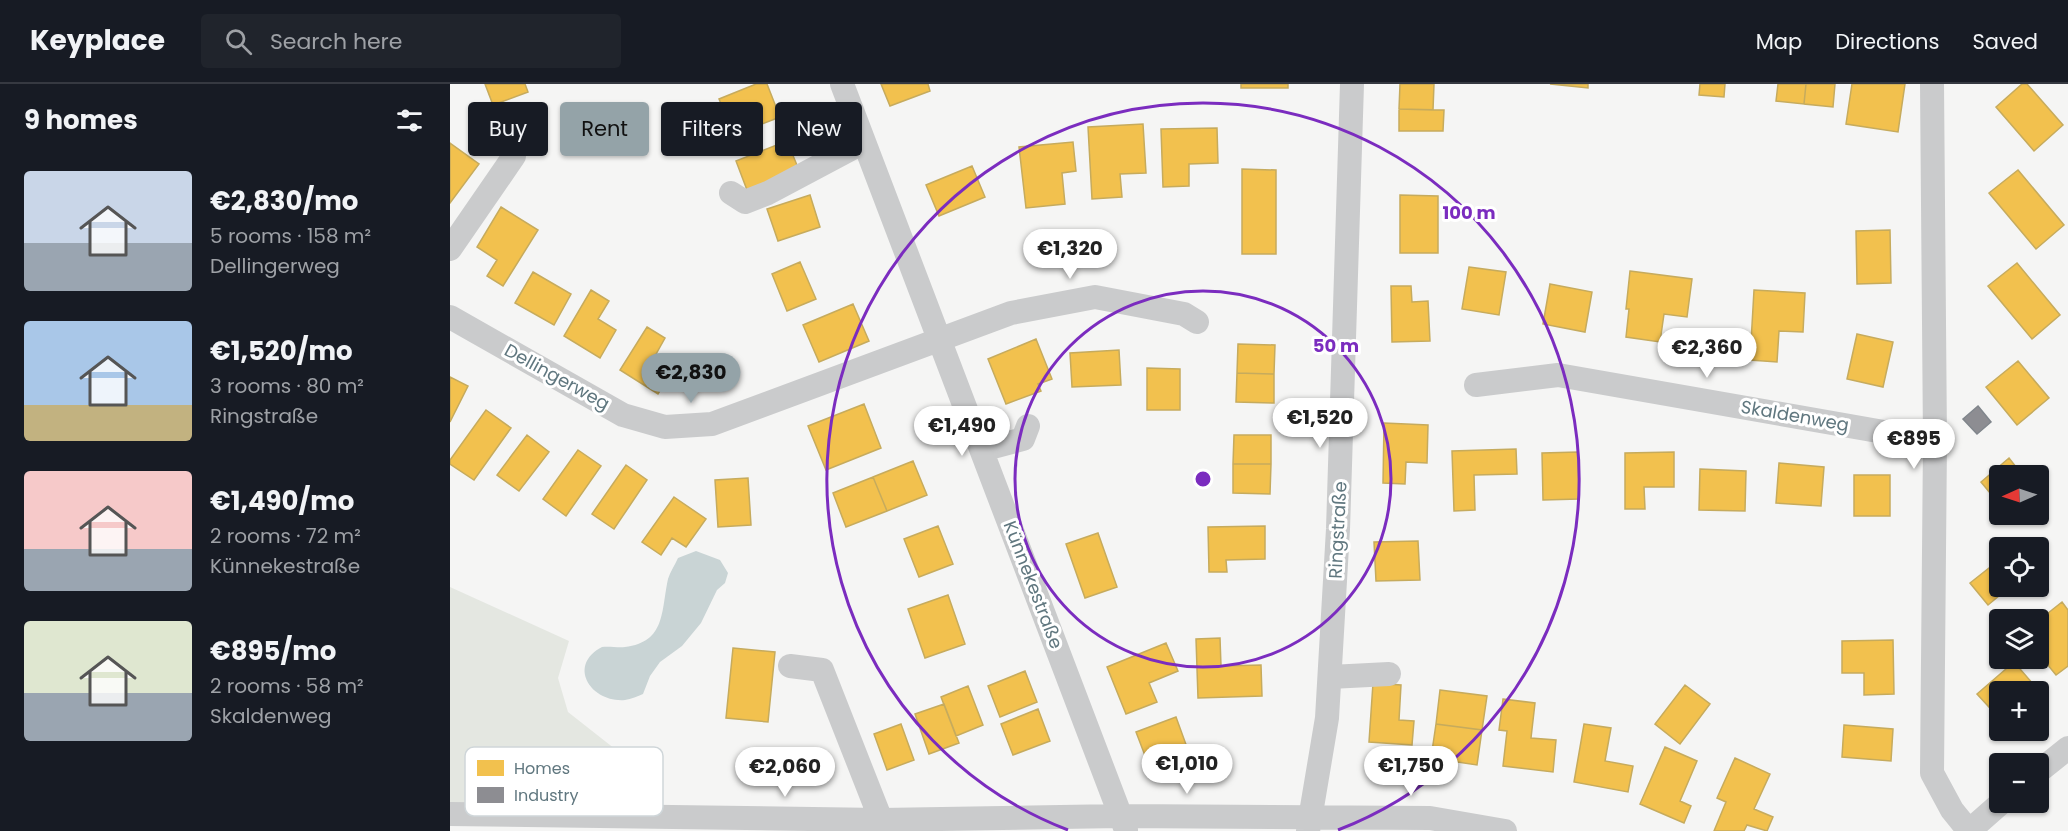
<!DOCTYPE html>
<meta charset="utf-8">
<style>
body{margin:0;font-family:Poppins,sans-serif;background:#20242c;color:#f1f3f6;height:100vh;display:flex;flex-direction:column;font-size:22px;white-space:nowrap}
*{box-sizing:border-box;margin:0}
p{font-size:20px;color:#9ea1a6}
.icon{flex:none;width:33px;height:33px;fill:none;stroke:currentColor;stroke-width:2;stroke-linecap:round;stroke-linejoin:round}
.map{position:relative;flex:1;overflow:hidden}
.drawer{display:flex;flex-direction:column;background:#171b24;width:450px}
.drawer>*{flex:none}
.top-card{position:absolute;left:18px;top:18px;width:570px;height:54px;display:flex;gap:12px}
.needle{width:39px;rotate:267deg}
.buttons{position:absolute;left:1539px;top:381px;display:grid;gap:12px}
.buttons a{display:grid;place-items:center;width:60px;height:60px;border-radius:6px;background:#171b24;box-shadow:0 2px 4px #0004;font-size:30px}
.price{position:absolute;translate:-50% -51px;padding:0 14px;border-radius:21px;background:#fff;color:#222;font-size:20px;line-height:39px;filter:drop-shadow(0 2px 3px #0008)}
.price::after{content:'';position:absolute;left:50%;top:36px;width:18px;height:14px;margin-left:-9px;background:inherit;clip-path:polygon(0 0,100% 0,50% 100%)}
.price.on{background:#94a3a8;color:#111}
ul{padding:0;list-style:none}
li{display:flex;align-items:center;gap:18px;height:150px;padding:0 24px}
li span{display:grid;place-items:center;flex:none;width:168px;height:120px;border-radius:6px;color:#555}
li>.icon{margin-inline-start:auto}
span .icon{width:72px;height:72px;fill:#fffc;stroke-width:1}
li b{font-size:26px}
h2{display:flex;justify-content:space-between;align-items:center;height:72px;padding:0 24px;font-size:26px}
.pill{padding:0 21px;border-radius:6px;background:#171b24;box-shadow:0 2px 4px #0004;font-size:21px;line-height:54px}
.pill.on{background:#94a3a8;color:#111}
header{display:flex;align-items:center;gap:36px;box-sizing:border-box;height:84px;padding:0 30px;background:#171b24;border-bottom:2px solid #363941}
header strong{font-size:28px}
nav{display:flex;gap:33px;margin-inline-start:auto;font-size:21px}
.search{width:420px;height:54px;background:#20242c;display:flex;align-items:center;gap:15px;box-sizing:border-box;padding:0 21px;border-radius:6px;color:#9ea1a6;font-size:22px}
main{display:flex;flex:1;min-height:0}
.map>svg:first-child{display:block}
.green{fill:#e4e7e1}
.water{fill:#c9d4d5}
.homes{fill:#f2c14e;stroke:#c6ab5d;stroke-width:1.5}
.industry{fill:#8d8d92;stroke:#80868c;stroke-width:1.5}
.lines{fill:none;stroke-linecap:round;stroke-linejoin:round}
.minor{stroke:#cacbcc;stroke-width:24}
.ring{fill:none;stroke:#7b2cbf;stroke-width:3}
.labels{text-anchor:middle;stroke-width:6;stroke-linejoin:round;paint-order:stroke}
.street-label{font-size:18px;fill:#60777f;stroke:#fff}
.key{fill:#fff;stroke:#cfd6d9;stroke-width:1.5}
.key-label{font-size:16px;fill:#60777f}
.centre{fill:#7b2cbf;stroke:#fff;stroke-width:3}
.ring-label{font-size:18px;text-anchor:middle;font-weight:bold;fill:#7b2cbf;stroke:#fff;stroke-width:6;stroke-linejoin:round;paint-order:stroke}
</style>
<header>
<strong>Keyplace</strong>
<div class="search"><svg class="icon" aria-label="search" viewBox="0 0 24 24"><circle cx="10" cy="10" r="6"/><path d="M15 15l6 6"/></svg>Search here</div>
<nav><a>Map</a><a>Directions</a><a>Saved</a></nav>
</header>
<main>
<section class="drawer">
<h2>9 homes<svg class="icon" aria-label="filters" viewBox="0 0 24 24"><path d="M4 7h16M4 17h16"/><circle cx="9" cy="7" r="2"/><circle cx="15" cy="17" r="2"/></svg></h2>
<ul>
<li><span style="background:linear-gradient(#c9d6e8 60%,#9aa5b1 0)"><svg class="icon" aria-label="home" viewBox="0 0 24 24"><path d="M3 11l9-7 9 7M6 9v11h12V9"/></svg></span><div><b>€2,830/mo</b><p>5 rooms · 158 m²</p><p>Dellingerweg</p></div></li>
<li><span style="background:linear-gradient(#a9c7e8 70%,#c2b280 0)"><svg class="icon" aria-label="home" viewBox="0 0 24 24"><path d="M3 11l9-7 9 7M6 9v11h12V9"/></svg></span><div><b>€1,520/mo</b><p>3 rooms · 80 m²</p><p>Ringstraße</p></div></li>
<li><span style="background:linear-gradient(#f6c9c9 65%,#9aa5b1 0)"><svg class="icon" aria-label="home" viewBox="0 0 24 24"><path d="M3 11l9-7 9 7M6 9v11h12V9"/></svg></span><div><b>€1,490/mo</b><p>2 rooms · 72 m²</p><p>Künnekestraße</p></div></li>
<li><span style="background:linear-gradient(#dfe7d0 60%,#9aa5b1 0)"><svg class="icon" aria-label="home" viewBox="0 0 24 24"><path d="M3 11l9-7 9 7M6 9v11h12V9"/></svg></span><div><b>€895/mo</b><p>2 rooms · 58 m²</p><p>Skaldenweg</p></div></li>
</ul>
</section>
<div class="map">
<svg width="1618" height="747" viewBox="0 0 1618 747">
<rect width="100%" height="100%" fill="#f5f5f4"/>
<path class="green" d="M0 503 119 557 108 594 118 628 165 665 166 722 0 721Z"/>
<path class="water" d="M246 467 270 476 278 489 275 499 267 506 251 539 232 562 210 578 200 592 193 610C188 612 181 615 175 616 142 619 116 582 152 563 160 562 168 564 175 563 216 558 211 527 218 495 220 488 225 481 228 474Z"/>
<path class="homes" d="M35 0H75L78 8 43 21Z
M306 0H317L330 33 284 51 269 15Z
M431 0H478L480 7 440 22Z
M791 0H838V4H791Z
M950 0H984L983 26 949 25Z
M1100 0H1138V4Z
M1250 0H1275L1274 13 1249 11Z
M1328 0H1356L1354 20 1326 17Z
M1356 0H1385L1383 23 1354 20Z
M1402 0H1455L1448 48 1396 40Z
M1572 0H1577L1613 41 1584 67 1546 23Z
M949 25 994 26 993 47H949Z
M693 40 696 89 670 90 672 113 642 115 638 43Z
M767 44 768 79 739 80V102L713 103 711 45Z
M337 57 349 86 297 106 286 77Z
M623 58 626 87 612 89 615 120 576 124 569 63Z
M0 59 29 80 0 119Z
M522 82 535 113 489 132 476 101Z
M792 85 826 86V170H792Z
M1568 86 1614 141 1586 165 1539 109Z
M360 111 370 143 328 157 317 125Z
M950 111 988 112V169H950Z
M51 123 88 146 53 202 37 192 47 176 27 163Z
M1440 146 1441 199 1407 200 1406 147Z
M350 178 366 215 337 227 322 190Z
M1567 179 1610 231 1582 255 1538 202Z
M1019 183 1056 188 1049 231 1012 225Z
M1180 187 1242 195 1237 233 1214 230 1210 258 1176 253 1179 225H1176Z
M83 188 121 210 104 241 65 219Z
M1100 200 1142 208 1135 248 1093 240Z
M941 202H961L962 218 978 217 980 257 942 258Z
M141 206 159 217 148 235 166 246 150 274 114 252Z
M1304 206 1355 209 1353 248 1329 247 1327 278 1300 276Z
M403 220 419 257 369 278 353 241Z
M197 243 215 254 205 272 224 284 208 310 170 286Z
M1407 250 1443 258 1433 303 1397 295Z
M586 255 602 295 588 300 591 307 556 320 538 275Z
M788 260 825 261 824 290 787 289Z
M669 266 671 301 622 303 620 269Z
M1568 277 1599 314 1567 341 1536 303Z
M697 284 730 285V326H697Z
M787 289 824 290V319L786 318Z
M0 293 18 302 0 338Z
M414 320 431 364 376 386 358 342Z
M36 326 61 344 24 396 0 380V376Z
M934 339 978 341 977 379 956 378 955 400 933 399Z
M77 351 99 368 69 407 47 391Z
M784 351H821V380H783Z
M1066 365 1067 390 1024 391 1025 426 1004 427 1002 367Z
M128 366 151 382 116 432 93 415Z
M1128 368 1129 415 1093 416 1092 369Z
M1224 368V403H1194L1195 425H1175V369Z
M1559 374 1573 392H1550V421L1531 398Z
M463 377 477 411 437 427 423 393Z
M1329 379 1374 383 1371 422 1326 419Z
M783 380H821L820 410 783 409Z
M176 381 197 396 164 445 142 430Z
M1250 385 1296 387 1295 427 1249 426Z
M1404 391H1440V432H1404Z
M423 393 437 427 396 443 383 409Z
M298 394 301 441 268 443 265 396Z
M224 413 256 435 236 463 222 454 211 471 192 458Z
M1557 430H1576L1565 440Z
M488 442 503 480 469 493 454 455Z
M815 442V475L776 476 777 488H759L758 443Z
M648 449 667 503 635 514 616 460Z
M968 457 970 496 926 497 924 458Z
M1539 484 1550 497V502L1556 506 1538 521 1520 499Z
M498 511 515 560 475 574 458 525Z
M1612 518 1618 526V582L1606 591 1588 569V537Z
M770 554 771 582 811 581 812 612 748 614 746 555Z
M1443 556 1444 610 1414 611V589H1392V557Z
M716 559 728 587 699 599 707 618 676 630 657 583Z
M283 564 325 568 318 638 276 634Z
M1564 578 1589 607 1550 608V635L1527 610Z
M575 587 587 618 550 633 538 602Z
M923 599 951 601 949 636 964 637 962 661 919 658Z
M1235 601 1260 620 1230 660 1205 640Z
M518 602 533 641 506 652 491 613Z
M990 606 1037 612 1032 646 986 640Z
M1053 615 1085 619 1081 654 1106 656 1103 688 1053 682 1057 647 1049 646Z
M494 620 509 659 479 670 465 630Z
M588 625 600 657 563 671 551 640Z
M726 633 738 666 699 682 686 648Z
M451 640 464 676 437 686 424 650Z
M986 640 1032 646 1027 681 981 674Z
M1134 640 1161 644 1155 677 1183 682 1178 708 1124 698Z
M1394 641 1443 645 1441 677 1392 673Z
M1215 663 1247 677 1230 717 1241 722 1234 739 1190 720Z
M1285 674 1320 690 1304 725 1323 733 1317 747 1297 741 1294 747H1264L1276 718 1267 714Z"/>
<path class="industry" d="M1528 322 1541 338 1527 350 1513 335Z"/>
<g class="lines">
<path class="minor" d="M392 0 676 746
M1482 0 1485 357 1482 689 1502 726 1519 747 1552 718
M281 109 295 118 318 109 414 58
M0 165 64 72
M0 233 173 331 215 343 262 340 561 229 645 213 734 230 747 238
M1026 301 1108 291 1485 357
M532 366 573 355 578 342
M340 582 372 586 431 736
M880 593 939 590
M1588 688 1618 664
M0 730 431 736 670 732 980 734 1055 747
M858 747 877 634 888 445 902 0"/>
</g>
<g class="ring">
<circle cx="753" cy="395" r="188"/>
<path d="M618 746A376 376 0 1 1 888 746"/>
</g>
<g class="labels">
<g class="street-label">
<text transform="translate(107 293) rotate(29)" y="6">Dellingerweg</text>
<text transform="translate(1345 332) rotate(10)" y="6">Skaldenweg</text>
<text transform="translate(888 446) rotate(-87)" y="6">Ringstraße</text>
<text transform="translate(583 501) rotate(69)" y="6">Künnekestraße</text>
</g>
</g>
<rect x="15" y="663" width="198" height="69" rx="9" class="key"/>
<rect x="27" y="676" width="27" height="16" fill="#f2c14e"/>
<rect x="27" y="703" width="27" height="16" fill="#8d8d92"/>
<g class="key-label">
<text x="64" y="690">Homes</text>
<text x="64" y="717">Industry</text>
</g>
<circle cx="753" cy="395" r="9" class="centre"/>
<g class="ring-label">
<text x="1019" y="135">100 m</text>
<text x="886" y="268">50 m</text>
</g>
</svg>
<div class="buttons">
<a><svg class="needle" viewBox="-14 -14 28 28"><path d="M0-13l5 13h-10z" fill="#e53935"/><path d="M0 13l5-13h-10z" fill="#9ea1a6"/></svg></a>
<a><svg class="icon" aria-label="locate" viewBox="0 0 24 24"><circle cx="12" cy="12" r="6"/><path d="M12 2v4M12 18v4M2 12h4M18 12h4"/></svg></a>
<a><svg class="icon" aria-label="layers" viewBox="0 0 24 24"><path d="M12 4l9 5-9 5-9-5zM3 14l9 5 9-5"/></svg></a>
<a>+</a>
<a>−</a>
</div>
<b class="price" style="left:620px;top:196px">€1,320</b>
<b class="price" style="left:1257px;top:295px">€2,360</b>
<b class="price on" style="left:241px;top:320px">€2,830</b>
<b class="price" style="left:870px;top:365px">€1,520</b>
<b class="price" style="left:512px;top:373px">€1,490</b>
<b class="price" style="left:1464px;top:386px">€895</b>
<b class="price" style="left:737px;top:711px">€1,010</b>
<b class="price" style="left:961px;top:713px">€1,750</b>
<b class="price" style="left:335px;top:714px">€2,060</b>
<div class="top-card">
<a class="pill">Buy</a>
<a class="pill on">Rent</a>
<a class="pill">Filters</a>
<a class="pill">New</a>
</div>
</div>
</main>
